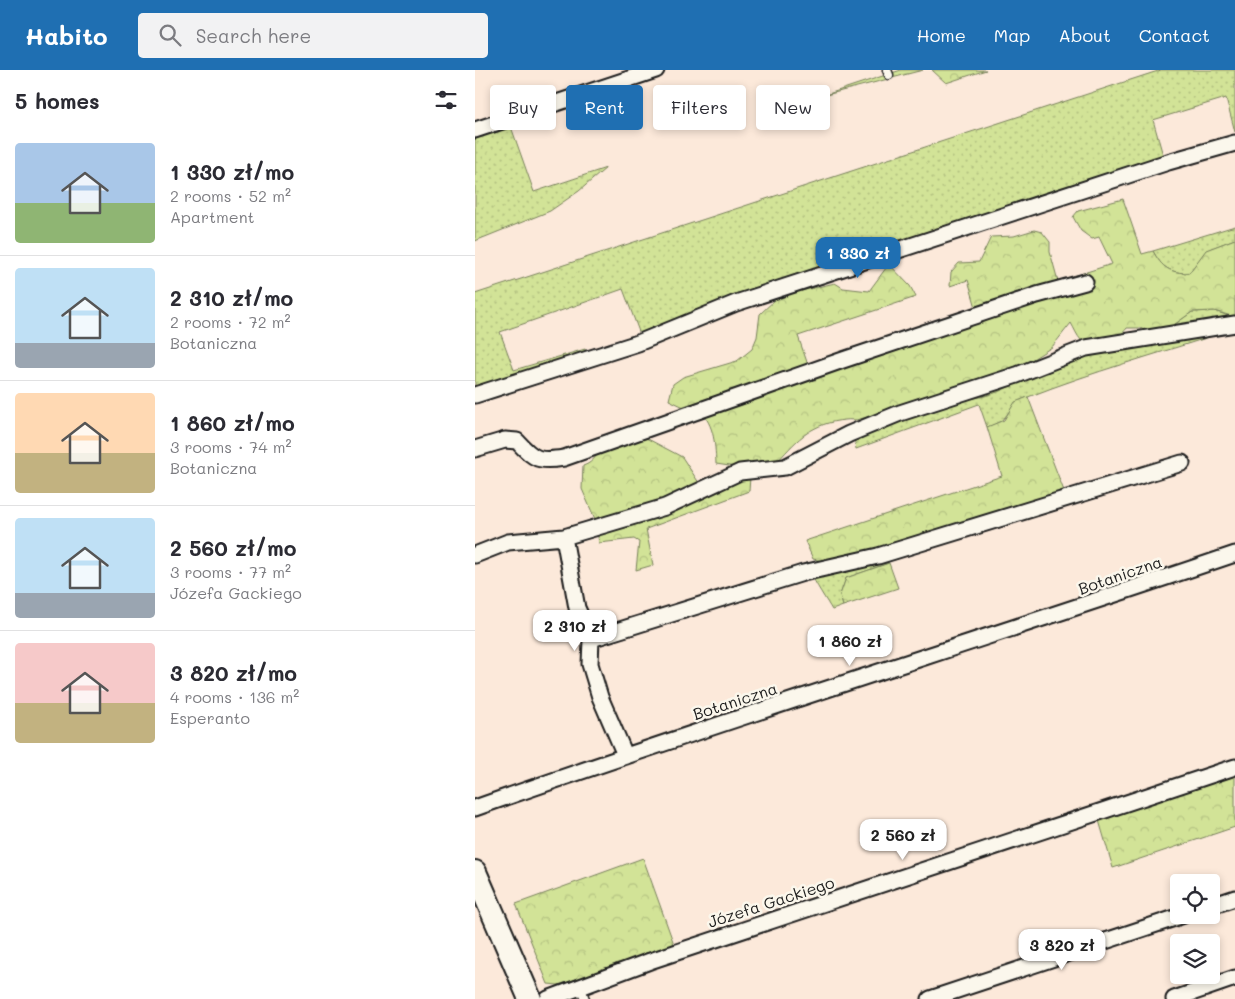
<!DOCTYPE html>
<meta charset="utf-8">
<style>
body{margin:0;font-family:Mali,sans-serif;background:#f2f2f3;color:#2b2b33;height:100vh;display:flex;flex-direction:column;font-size:19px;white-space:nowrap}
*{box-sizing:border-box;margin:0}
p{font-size:16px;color:#7c7c81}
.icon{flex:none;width:28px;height:28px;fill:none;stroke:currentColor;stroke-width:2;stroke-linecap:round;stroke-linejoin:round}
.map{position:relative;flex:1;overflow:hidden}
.panel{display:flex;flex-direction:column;background:#fff;width:475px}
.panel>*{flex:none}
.top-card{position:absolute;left:15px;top:15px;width:475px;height:45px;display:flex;gap:10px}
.controls{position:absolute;left:695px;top:804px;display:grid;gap:10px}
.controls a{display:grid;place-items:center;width:50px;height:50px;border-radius:5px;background:#fff;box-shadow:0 2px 8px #0003;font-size:25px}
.price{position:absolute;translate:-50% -42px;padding:0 11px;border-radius:10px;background:#fff;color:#222;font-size:16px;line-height:32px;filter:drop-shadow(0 1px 2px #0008)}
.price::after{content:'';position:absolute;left:50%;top:30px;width:15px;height:11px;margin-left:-8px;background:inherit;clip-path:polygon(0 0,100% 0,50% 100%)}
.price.selected{background:#1f6fb2;color:#fff}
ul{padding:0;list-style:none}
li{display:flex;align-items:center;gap:15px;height:125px;padding:0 15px}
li+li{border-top:1px solid #e1e1e2}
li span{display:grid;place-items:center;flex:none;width:140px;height:100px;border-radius:5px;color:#555}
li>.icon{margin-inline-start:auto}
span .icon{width:60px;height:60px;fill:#fffc;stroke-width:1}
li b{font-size:21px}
h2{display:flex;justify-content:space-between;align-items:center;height:60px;padding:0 15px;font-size:21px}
.pill{padding:0 18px;border-radius:5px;background:#fff;box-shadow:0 2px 8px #0003;font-size:18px;line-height:45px}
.pill.selected{background:#1f6fb2;color:#fff}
header{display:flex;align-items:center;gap:30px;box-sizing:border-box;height:70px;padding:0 25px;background:#1f6fb2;color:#fff}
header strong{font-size:24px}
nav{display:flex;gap:28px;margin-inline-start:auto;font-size:18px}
.search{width:350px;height:45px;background:#f2f2f3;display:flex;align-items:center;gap:12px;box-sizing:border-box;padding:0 18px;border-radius:5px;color:#7c7c81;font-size:19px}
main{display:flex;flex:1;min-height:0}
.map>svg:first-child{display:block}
.grass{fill:url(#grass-dots);stroke:#77805a}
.forest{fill:url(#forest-crowns);stroke:#77805a}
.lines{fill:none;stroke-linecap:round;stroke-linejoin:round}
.service-casing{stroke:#1c1c1c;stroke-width:11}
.minor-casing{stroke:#1c1c1c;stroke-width:19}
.secondary-casing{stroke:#1c1c1c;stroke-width:26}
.service{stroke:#fbf7ec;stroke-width:8}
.minor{stroke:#fbf7ec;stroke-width:15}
.secondary{stroke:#fbf7ec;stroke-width:22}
.labels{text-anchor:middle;stroke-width:5;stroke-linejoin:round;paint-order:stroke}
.street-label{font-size:16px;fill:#1c1c1c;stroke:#fbf7ec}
</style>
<header>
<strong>Habito</strong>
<div class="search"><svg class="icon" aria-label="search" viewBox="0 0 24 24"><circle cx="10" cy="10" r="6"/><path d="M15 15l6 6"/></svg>Search here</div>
<nav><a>Home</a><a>Map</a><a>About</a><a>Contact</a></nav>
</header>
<main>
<section class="panel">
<h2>5 homes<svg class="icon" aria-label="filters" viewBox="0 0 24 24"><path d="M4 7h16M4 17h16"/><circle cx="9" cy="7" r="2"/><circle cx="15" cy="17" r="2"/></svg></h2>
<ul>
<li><span style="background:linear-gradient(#a9c7e8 60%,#8fb573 0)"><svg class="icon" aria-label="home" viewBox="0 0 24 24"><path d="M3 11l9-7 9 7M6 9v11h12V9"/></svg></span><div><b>1 330 zł/mo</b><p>2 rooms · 52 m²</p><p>Apartment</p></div></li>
<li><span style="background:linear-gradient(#bfe0f5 75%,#9aa5b1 0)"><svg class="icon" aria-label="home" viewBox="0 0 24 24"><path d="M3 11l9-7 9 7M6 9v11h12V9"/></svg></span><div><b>2 310 zł/mo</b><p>2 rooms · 72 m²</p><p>Botaniczna</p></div></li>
<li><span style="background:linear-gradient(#ffd9b3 60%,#c2b280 0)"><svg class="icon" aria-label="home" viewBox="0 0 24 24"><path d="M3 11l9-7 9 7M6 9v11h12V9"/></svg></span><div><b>1 860 zł/mo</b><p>3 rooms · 74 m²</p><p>Botaniczna</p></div></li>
<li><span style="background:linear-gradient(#bfe0f5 75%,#9aa5b1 0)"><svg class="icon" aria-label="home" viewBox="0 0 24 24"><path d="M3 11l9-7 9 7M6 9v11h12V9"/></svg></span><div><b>2 560 zł/mo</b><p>3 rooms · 77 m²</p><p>Józefa Gackiego</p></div></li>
<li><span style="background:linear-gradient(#f6c9c9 60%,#c2b280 0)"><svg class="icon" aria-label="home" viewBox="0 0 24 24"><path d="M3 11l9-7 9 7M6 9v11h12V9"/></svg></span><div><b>3 820 zł/mo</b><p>4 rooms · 136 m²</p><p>Esperanto</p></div></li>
</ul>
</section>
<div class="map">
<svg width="760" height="929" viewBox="0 0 760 929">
<defs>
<pattern id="grass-dots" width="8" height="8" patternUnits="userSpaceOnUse" patternTransform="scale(1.25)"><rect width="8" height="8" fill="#d2e397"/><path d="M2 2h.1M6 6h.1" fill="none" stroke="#b4c282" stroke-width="1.8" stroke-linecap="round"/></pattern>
<pattern id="forest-crowns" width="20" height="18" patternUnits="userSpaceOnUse" patternTransform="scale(1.25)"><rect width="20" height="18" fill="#d2e397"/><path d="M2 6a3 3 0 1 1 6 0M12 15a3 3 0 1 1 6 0" fill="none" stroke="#b4c282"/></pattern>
</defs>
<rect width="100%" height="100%" fill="#fce9da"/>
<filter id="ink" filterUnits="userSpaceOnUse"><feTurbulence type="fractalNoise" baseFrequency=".02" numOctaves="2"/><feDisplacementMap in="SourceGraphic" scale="10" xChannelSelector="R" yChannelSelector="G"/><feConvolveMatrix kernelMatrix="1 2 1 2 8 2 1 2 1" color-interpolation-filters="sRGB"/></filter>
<g filter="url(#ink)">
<path class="grass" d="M686 0H760V62L751 28 678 50 689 89 166 267 148 219 25 262 39 300 110 279 112 285 0 321V224Z
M34 51 59 122 131 98 104 121 75 141 0 171V62Z
M760 156V169L732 180 714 203C695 203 687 198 678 181Z
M739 241 760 248 693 259 717 242Z
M747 263C682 284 617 302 553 327 530 335 538 350 512 357L504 334 381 379 379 367 393 361 540 313 614 283Z
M414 493 371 508 365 525 368 536 357 540C353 533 338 510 337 505Z"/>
<path class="forest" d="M426 0H448L347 26Z
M457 0H511L471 13Z
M648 129 667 184 678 181C687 198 695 203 714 203L731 180 760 169V247L739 241 717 242 693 259 677 264 665 258H652C646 268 615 280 606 270 602 266 599 258 596 253L577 277 545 297 540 313C511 332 478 330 444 333 424 335 404 344 385 349 380 351 375 349 370 350 338 353 323 368 303 391L261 397 241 394C240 371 239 352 221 337L211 338 194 330 198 314 208 307 262 291 277 279 282 267 285 244 304 226 360 213 368 218 394 221 414 194 435 216 441 227 323 266 333 295 502 241 493 210 475 216 476 202 484 193 504 192 516 167 539 166 559 160 567 162 575 172V182L583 211 637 194 624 167 617 169 606 161 598 147 603 141Z
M553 327 589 421 489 455 353 492 338 489 330 471 527 406 512 357 529 350 540 332Z
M171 368 207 387 230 422 259 410 275 407 274 421 171 459 178 495 161 500 164 472 159 469 124 473 120 449 107 419 108 396C120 392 120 384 129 379 141 373 157 371 171 368Z
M414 493 423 518 368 536 365 525 371 508Z
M760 703V757L638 798 623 747Z
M168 788 200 877 83 915 73 914 41 834Z"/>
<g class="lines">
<defs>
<path id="service" d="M412 0 414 5
M105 916 110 929"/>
<path id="minor" d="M0 60 181 0
M0 325 163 273 261 233 693 92 760 73
M0 379 30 370 42 371C59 390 64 392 89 388L368 290 562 225 610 212
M89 467 102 538 116 569 115 594 125 627 150 685
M0 485 33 472 89 467 190 437 265 402 310 397 374 364 425 343 542 305 611 278 760 254
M116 569 328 503 403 486 707 393
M0 738C252 649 507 570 760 484
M736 836 760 828
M73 929 175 891 760 697
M455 929 709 845
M699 929 760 908"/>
<path id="secondary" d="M0 802 55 929"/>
</defs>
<use href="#service" class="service-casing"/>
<use href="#minor" class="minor-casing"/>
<use href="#secondary" class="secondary-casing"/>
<use href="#service" class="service"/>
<use href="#minor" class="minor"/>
<use href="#secondary" class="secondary"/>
</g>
</g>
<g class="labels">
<g class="street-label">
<text transform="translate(645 505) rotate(-19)" y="6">Botaniczna</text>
<text transform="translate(260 631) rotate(-18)" y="6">Botaniczna</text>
<text transform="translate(296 832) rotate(-18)" y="6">Józefa Gackiego</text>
</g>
</g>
</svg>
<div class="controls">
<a><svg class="icon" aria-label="locate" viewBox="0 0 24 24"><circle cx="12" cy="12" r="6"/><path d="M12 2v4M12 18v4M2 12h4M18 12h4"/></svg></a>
<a><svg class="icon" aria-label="layers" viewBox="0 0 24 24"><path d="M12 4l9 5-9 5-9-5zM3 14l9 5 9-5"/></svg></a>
</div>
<b class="price selected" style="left:383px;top:209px">1 330 zł</b>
<b class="price" style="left:100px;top:582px">2 310 zł</b>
<b class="price" style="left:375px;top:597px">1 860 zł</b>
<b class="price" style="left:428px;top:791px">2 560 zł</b>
<b class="price" style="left:587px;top:901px">3 820 zł</b>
<div class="top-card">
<a class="pill">Buy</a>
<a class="pill selected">Rent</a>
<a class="pill">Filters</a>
<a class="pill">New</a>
</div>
</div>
</main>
